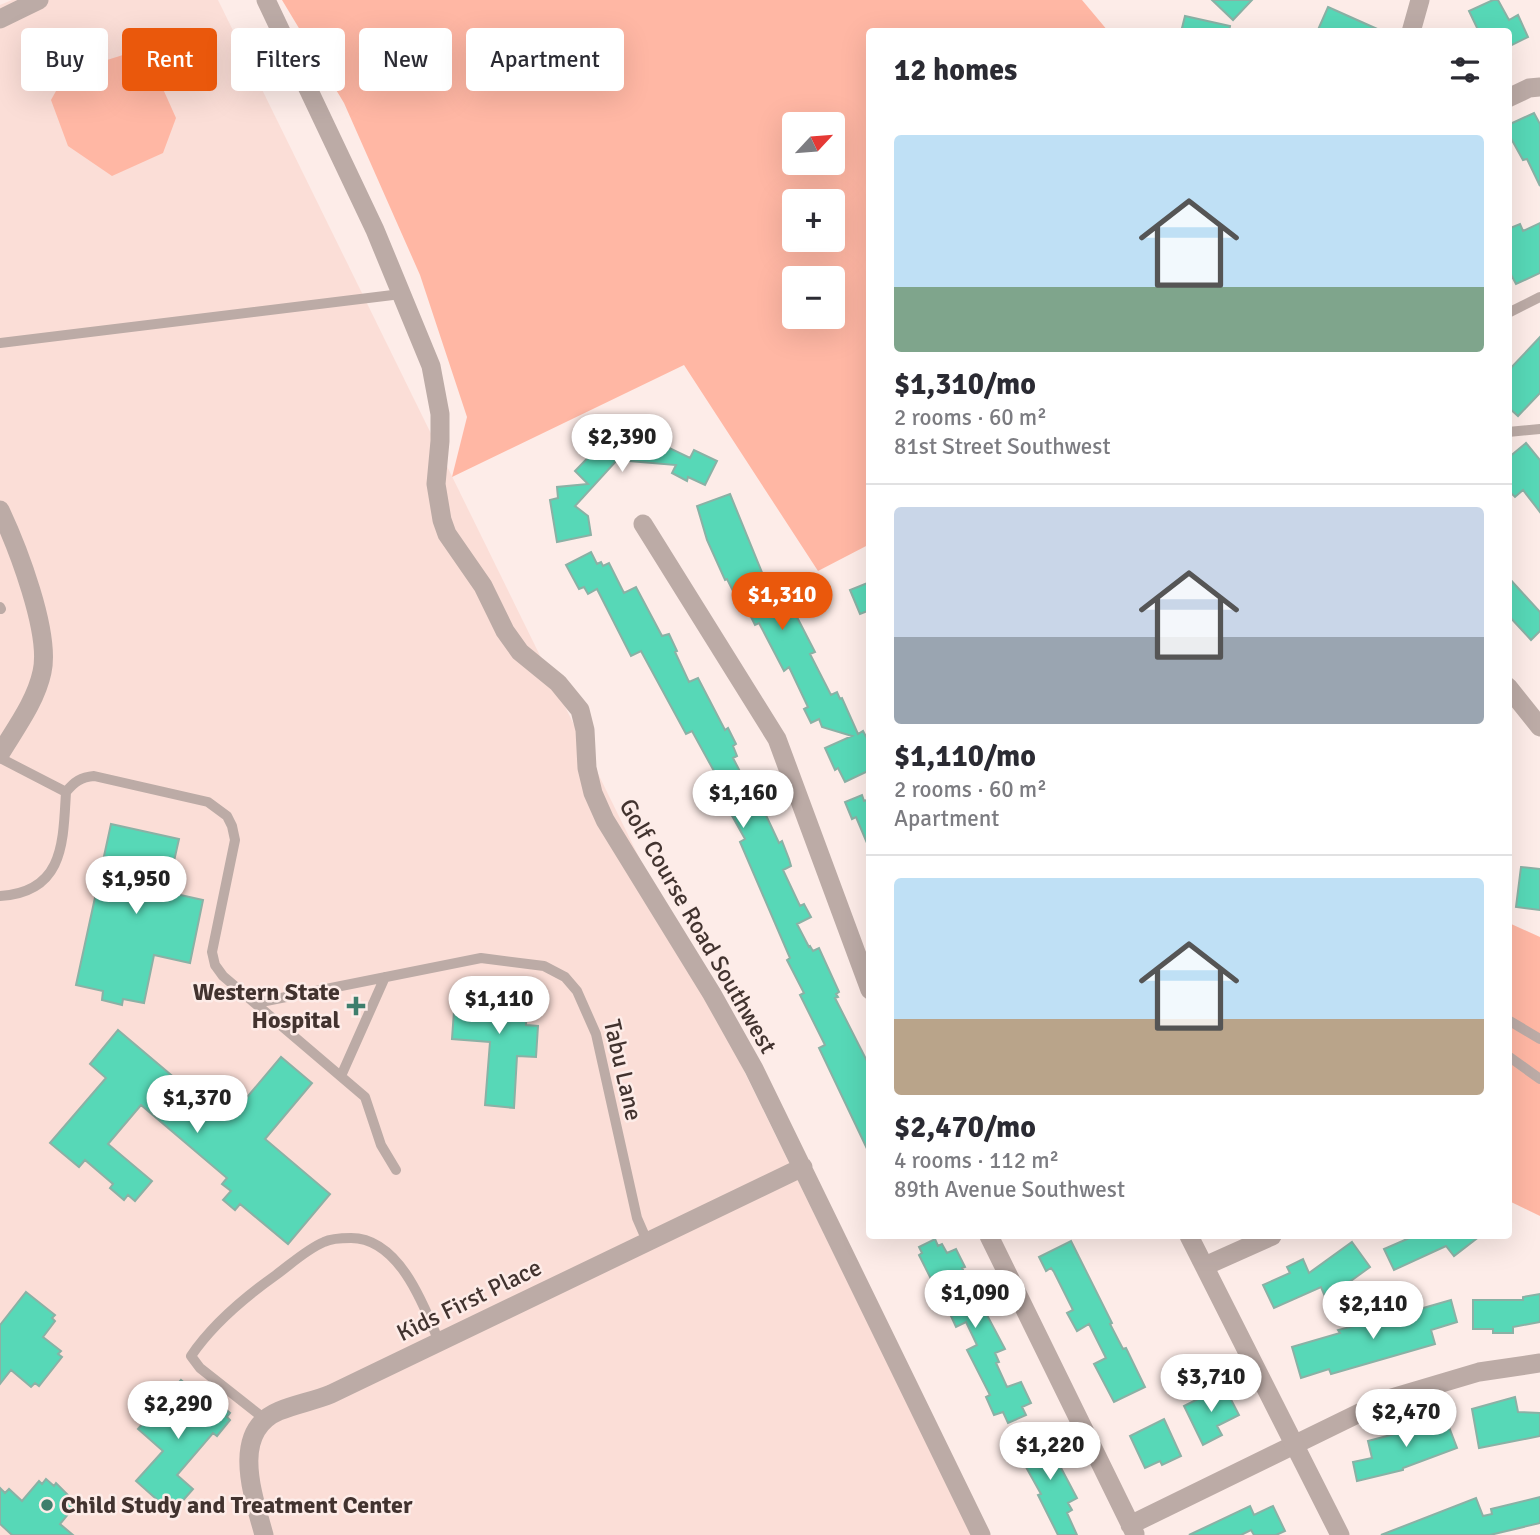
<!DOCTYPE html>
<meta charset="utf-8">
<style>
body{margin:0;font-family:Signika,sans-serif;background:#f7f7f7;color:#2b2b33;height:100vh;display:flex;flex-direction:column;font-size:26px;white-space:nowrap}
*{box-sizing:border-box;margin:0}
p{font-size:23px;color:#7c7c81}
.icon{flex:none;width:38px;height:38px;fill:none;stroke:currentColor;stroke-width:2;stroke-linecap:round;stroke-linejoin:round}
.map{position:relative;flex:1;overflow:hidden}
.side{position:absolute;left:866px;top:28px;width:646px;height:1211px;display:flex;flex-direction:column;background:#fff;border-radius:7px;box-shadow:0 7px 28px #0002}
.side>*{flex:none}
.hud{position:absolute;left:21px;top:28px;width:665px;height:63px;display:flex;gap:14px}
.needle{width:46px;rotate:64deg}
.buttons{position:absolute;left:782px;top:112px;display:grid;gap:14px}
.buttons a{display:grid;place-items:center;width:63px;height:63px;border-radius:7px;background:#fff;box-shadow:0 7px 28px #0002;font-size:35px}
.price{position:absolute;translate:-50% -60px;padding:0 16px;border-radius:24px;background:#fff;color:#222;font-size:23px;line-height:46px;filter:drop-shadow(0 2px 4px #0008)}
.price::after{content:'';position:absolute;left:50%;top:42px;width:21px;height:16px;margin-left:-10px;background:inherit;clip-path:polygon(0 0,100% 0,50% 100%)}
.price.selected{background:#ea580c;color:#fff}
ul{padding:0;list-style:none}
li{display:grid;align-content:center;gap:14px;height:371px;padding:0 28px}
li+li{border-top:2px solid #e1e1e2}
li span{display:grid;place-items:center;height:217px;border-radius:7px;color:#555}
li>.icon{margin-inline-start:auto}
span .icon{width:126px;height:126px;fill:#fffc;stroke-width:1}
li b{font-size:30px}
h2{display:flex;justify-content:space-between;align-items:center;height:84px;padding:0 28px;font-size:30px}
.pill{padding:0 24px;border-radius:7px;background:#fff;box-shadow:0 7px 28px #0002;font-size:24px;line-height:63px}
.pill.selected{background:#ea580c;color:#fff}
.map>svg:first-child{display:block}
.built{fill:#fbded7}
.green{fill:#ffb7a4;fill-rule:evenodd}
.building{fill:#57d8b7;stroke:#8ab1a5;stroke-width:2}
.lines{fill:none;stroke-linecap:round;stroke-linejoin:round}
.service{stroke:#bcaba6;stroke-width:10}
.minor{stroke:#bcaba6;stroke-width:19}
.tertiary{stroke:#bcaba6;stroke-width:19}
.poi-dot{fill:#3e7e6c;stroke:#fdece8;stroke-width:2.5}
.labels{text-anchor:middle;stroke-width:5;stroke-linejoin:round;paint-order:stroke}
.street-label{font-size:24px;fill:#42332f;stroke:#fdece8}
.poi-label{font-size:24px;font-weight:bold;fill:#42332f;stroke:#fdece8;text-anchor:end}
</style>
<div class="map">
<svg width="1540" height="1535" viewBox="0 0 1540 1535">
<rect width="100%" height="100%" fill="#fdece8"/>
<path class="built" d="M12 0H218L972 1535H0V5Z"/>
<path class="green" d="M282 0H1082L1108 31 870 32V544L818 571 684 365 452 477 467 417 420 275 344 103ZM794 124H833V163H794ZM794 201H833V240H794ZM794 278H833V317H794Z
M135 45H150L156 57 155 71 176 118 163 153 112 176 68 146 51 100 66 73 126 54Z
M1509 923 1540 937V1216L1509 1201Z"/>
<path class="building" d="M1212 0H1252L1233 20Z
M1493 0H1498L1509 20 1518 15 1528 37 1508 47V32H1479L1469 11Z
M1328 7 1384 32H1317Z
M1185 16 1230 26 1229 32H1181Z
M1534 113 1540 124V186L1527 159 1523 160 1508 133V125Z
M1540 223V273L1516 284 1508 269V229L1520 224 1523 231Z
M1540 337V393L1518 416 1508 407V371Z
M626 425 668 427 667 447 690 458 694 450 717 461 705 485 688 477 687 481 672 473 676 465 617 460 575 506 588 516 591 535 557 542 550 500 558 498 557 487 588 484 575 471 607 438 624 453Z
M1526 443 1540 460V512L1523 490 1515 497 1508 490V458Z
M730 494 770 592 780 587 782 588 815 652 810 654 831 695 837 692 840 699 842 698 858 734 863 731 870 744V770L845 782 838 768 835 770 825 748 852 736 822 727 819 719 811 723 804 709 808 707 789 667 784 671 759 623 755 625 738 591 734 593 727 579 725 580 707 540 697 506Z
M591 552 597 564 601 562 603 566 609 563 624 593 636 587 662 636 669 634 677 651 675 652 689 682 698 678 725 730 728 728 736 744 733 746 737 756 733 758 746 783 754 779 762 796 760 797 767 809 764 811 779 843 782 841 789 859 791 866 783 870 800 906 804 904 811 917 797 924 809 947 810 946 813 951 819 948 839 992 836 994 838 997 835 998 870 1067V1155L819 1048 825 1045 800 995 804 993 787 960 790 958 740 842 745 839 721 796 726 793 692 731 686 734 641 651 631 656 597 589 588 594 584 587 579 589 566 565Z
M1508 577 1540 612V631L1531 640 1508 615Z
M870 582V610L860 614 850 590Z
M862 795 864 801 870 799V850L856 817 852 819 845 802Z
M111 824 179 839 167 892 203 900 190 963 154 955 144 1003 123 999 122 1005 102 1000 103 991 76 985Z
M1521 867 1540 869V910L1516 907Z
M498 980 528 982 526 1025 538 1026 536 1057 517 1056 514 1108 485 1105 490 1042 452 1039 455 997 497 1000Z
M118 1030 222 1118 228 1111 232 1115 281 1057 312 1083 265 1139 330 1194 288 1244 240 1204 235 1210 223 1200 231 1191 222 1184 227 1178 141 1105 108 1144 152 1181 135 1201 128 1195 124 1200 110 1188 113 1184 85 1160 79 1167 50 1143 106 1078 90 1064Z
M1414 1236H1480L1454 1256 1446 1246 1394 1270 1384 1249Z
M935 1239 938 1246 942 1244 947 1253 956 1249 965 1267 962 1268 1005 1349 995 1353 999 1362 996 1363 1007 1387 1021 1382 1031 1403 1022 1407 1026 1415 1008 1423 1003 1412 994 1415 986 1397 990 1395 967 1350 977 1345 966 1322 956 1327 944 1301 953 1297 942 1274 931 1279 919 1255 922 1253 919 1247Z
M1071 1241 1112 1323 1110 1324 1123 1349 1126 1348 1145 1387 1114 1402 1094 1364 1106 1358 1089 1324 1077 1331 1067 1313 1073 1310 1054 1272 1051 1268 1046 1271 1039 1257Z
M1352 1242 1370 1267 1326 1299 1321 1287 1274 1308 1263 1285 1290 1273 1287 1267 1303 1259 1309 1273Z
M26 1292 55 1315 52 1318 55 1321 43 1337 61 1351 58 1354 62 1357 39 1386 35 1383 31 1387 11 1370 0 1384V1325Z
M1540 1294V1322L1513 1327V1333H1493V1329H1473V1300H1523V1297Z
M1451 1300 1457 1322 1431 1330 1435 1344 1331 1374 1329 1369 1301 1378 1292 1347 1340 1333 1338 1330 1404 1313 1409 1321 1416 1318 1413 1311Z
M181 1380 211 1406 216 1401 230 1413 227 1417 230 1420 217 1436 213 1433 177 1475 193 1489 172 1513 136 1481 163 1451 138 1429Z
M1224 1386 1239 1415 1217 1426 1222 1435 1203 1445 1184 1406Z
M1515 1397 1518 1412 1540 1413V1436L1479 1448 1472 1409Z
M1444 1414 1457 1448 1403 1468V1470L1357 1481 1353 1462 1372 1458 1368 1441 1406 1431 1405 1429Z
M1164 1419 1181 1456 1162 1465 1160 1461 1145 1468 1130 1436Z
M1046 1431 1054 1447 1051 1449 1077 1498 1068 1503 1072 1510 1067 1513 1077 1535H1058L1038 1495 1041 1494 1017 1451Z
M46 1479 54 1486 56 1483 73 1500 70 1504 74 1507 60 1524 73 1535H12L0 1524V1488L5 1493 9 1489 22 1501 39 1481 42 1484Z
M1540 1497V1523L1490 1535H1381L1476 1498 1483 1516 1492 1514 1491 1509Z
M1250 1506 1254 1515 1273 1506 1285 1531 1276 1535H1254L1251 1530 1241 1535H1189Z"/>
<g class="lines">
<path class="service" d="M1508 313 1540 297
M0 343 401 294
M1508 432 1540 429
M0 607 1 609
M0 758 66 792C63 843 64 892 0 896
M66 792C74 782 81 777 94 776L208 802 227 816 232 826 235 840 212 952 215 965 223 976 365 1097 381 1145 396 1170
M256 1003 481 958 544 966 565 977 577 991 596 1034 637 1218 647 1241
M1508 1020 1540 1039
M1508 1056 1540 1079
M341 1076 385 977
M266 1420 200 1368 191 1356C212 1325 245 1297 276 1275 291 1264 307 1249 324 1242 332 1238 343 1238 351 1238 399 1238 424 1305 439 1342"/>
<path class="minor" d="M266 0 375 230 431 366 440 414V441L436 484 442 520 447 534 483 586 505 631 520 652 558 683 580 710 585 730 587 768 593 793 605 820 712 994 754 1069 981 1535
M0 19 39 0
M1508 98 1529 88 1540 87
M0 510C17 546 51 633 42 672 36 701 15 729 0 754
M643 524 777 739 870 990
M989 1236 1135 1534
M1205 1266 1272 1236
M1130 1525 1388 1399 1479 1372 1540 1363
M264 1535C254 1498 229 1432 279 1411 296 1404 314 1401 331 1394L803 1167"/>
<path class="tertiary" d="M1411 32 1420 0
M1508 687 1540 727
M1189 1236 1340 1535"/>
</g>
<g class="poi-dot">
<path d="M352.5 995.5h7v7h7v7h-7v7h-7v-7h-7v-7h7z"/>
<circle cx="47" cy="1505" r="7"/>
</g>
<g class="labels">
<g class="street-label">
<text transform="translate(698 926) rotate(60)" y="8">Golf Course Road Southwest</text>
<text transform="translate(623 1070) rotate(77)" y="8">Tabu Lane</text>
<text transform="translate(469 1300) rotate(-26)" y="8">Kids First Place</text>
</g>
<g class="poi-label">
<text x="340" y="1000">Western State<tspan x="340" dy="28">Hospital</tspan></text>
<text x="61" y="1513" text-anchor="start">Child Study and Treatment Center</text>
</g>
</g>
</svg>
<div class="buttons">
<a><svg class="needle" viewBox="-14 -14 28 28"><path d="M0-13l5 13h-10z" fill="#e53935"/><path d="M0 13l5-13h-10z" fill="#7c7c81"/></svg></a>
<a>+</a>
<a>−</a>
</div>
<b class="price" style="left:622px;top:474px">$2,390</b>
<b class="price selected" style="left:782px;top:632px">$1,310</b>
<b class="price" style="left:743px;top:830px">$1,160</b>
<b class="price" style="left:136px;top:916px">$1,950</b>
<b class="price" style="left:499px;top:1036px">$1,110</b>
<b class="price" style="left:197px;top:1135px">$1,370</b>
<b class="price" style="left:975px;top:1330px">$1,090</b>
<b class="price" style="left:1373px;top:1341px">$2,110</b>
<b class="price" style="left:1211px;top:1414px">$3,710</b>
<b class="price" style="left:178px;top:1441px">$2,290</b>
<b class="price" style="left:1406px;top:1449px">$2,470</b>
<b class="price" style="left:1050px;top:1482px">$1,220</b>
<div class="hud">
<a class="pill">Buy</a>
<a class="pill selected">Rent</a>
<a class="pill">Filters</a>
<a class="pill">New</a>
<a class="pill">Apartment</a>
</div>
<section class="side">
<h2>12 homes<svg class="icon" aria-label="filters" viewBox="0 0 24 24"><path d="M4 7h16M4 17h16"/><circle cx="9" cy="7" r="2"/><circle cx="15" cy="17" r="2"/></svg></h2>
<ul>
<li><span style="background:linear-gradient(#bfe0f5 70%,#7fa58c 0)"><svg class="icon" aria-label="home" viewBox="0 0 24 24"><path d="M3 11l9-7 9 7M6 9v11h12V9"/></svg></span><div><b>$1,310/mo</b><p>2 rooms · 60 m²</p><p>81st Street Southwest</p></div></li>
<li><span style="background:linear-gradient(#c9d6e8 60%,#9aa5b1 0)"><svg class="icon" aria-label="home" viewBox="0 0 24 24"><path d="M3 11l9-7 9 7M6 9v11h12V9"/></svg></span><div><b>$1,110/mo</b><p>2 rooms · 60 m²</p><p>Apartment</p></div></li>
<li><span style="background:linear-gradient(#bfe0f5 65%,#b9a48a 0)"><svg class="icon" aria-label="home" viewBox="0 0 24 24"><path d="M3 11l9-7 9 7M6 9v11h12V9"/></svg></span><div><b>$2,470/mo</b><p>4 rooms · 112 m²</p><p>89th Avenue Southwest</p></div></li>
</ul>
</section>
</div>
